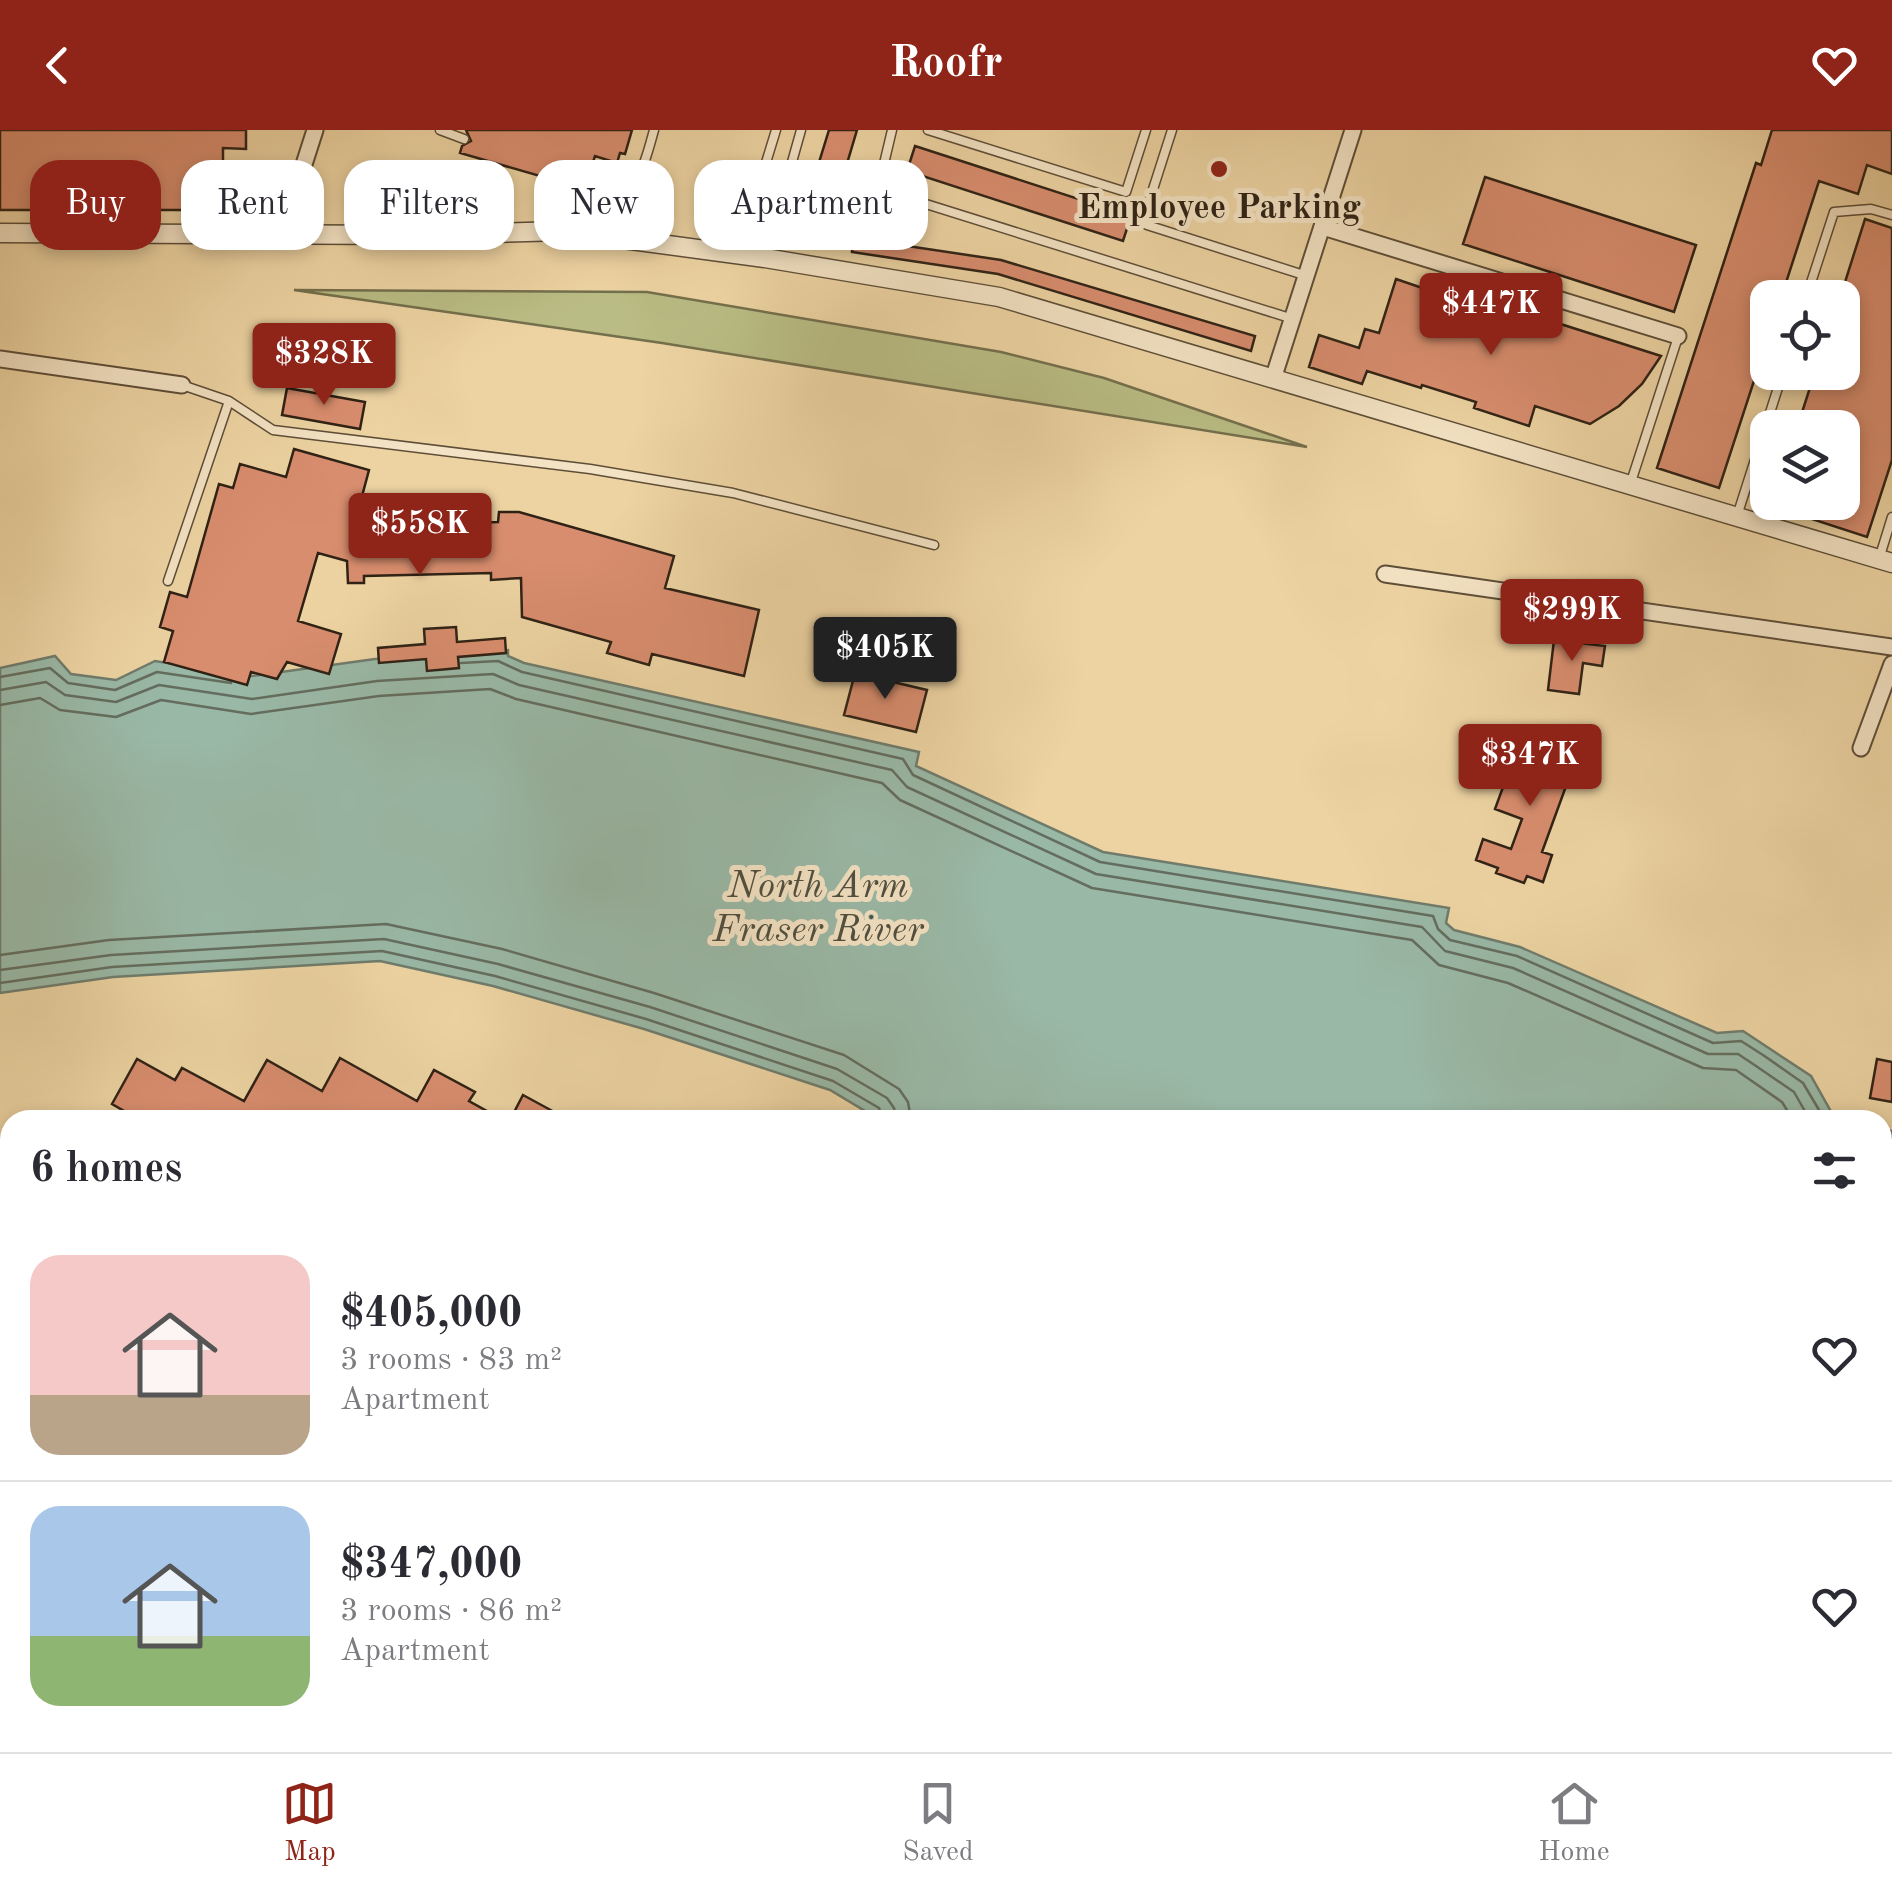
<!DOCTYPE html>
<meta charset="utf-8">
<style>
body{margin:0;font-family:"Old Standard TT",serif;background:#f7f7f7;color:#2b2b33;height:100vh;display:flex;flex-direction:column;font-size:38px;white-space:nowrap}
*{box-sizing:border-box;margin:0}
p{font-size:32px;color:#7c7c81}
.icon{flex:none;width:55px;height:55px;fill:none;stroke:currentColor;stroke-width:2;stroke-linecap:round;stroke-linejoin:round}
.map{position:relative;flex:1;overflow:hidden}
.panel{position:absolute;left:0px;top:980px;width:1892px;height:642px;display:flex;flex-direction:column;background:#fff;border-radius:30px 30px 0 0;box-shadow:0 5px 15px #0003}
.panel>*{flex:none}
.hud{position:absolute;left:30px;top:30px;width:1000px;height:90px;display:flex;gap:20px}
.tools{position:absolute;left:1750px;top:150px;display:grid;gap:20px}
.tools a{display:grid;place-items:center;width:110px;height:110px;border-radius:20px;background:#fff;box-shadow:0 5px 15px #0003;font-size:50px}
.price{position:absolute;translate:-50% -85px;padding:0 22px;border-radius:10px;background:#8f2418;color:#fff;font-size:32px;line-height:65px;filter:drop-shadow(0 2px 5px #0008)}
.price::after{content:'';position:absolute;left:50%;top:60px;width:30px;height:22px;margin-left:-15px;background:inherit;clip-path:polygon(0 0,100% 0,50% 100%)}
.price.current{background:#222;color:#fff}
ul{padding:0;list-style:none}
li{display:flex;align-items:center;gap:30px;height:250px;padding:0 30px}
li+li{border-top:2px solid #e1e1e2}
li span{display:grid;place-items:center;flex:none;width:280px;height:200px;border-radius:30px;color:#555}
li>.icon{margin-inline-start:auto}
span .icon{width:120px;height:120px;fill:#fffc;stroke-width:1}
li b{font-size:42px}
h2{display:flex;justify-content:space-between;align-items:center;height:120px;padding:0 30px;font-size:42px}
.chip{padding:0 35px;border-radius:30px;background:#fff;box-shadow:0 5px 15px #0003;font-size:35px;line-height:90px}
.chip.current{background:#8f2418;color:#fff}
header{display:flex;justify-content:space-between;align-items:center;height:130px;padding:0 30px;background:#8f2418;color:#fff;font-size:45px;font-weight:600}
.dock{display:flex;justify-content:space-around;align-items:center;height:140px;border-top:2px solid #e1e1e2;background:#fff;font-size:28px;color:#7c7c81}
.dock a{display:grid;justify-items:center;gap:5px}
.dock .current{color:#8f2418}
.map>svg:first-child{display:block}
.green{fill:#b9bc84;stroke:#746f4c;stroke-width:2.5}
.water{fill:#99b8a6;stroke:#6f7c6c;stroke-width:2.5}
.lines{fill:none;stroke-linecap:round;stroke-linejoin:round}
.shore{stroke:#646d5e;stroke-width:2.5}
.building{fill:#d88d6e;stroke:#2f2215;stroke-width:2.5}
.service-casing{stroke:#5e4e38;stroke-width:11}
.minor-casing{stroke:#5e4e38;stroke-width:19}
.tertiary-casing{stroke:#5e4e38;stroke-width:21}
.service{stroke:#f3e2c3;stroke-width:8}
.minor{stroke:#f3e2c3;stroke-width:15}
.tertiary{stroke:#f3e2c3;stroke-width:18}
.poi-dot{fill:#8f2418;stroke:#f3e2c3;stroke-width:4}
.labels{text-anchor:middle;stroke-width:10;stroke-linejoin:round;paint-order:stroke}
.poi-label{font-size:35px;font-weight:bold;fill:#2f2215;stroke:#f3e2c3}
.water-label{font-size:38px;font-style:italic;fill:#4f4f40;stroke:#f3e2c3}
</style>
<header><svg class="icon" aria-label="back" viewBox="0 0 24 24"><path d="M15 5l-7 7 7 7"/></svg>Roofr<svg class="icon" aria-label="heart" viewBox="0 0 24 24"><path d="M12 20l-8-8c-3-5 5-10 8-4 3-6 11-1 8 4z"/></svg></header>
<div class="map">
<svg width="1892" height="1622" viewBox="0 0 1892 1622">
<rect width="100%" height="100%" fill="#edd3a2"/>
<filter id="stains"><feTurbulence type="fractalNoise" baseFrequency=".002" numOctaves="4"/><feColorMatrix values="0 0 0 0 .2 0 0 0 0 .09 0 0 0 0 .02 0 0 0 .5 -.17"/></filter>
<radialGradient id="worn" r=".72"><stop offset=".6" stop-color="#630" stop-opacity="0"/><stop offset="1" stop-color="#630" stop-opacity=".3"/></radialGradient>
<path class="green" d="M294 160 647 162 1001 222 1104 248 1307 317 662 213Z"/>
<path class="water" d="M508 520V526L524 533 919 622 916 636 1103 722 1449 778 1446 793 1454 800 1520 817 1717 903 1743 901 1811 946 1833 985 1862 990H880L830 960 644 899 493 856 380 831 113 847 0 863V538L55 526 71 544 116 550 155 531 252 546 375 529Z
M1882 998 1892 1001V1430L1882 1427Z
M0 1157 10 1161V1612H796L808 1622H0Z"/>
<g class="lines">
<path class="shore" d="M461 533 498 531 522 542 903 629 913 645 1100 732 1433 786 1438 799 1450 810 1517 826 1713 913 1741 911 1763 925 1803 953 1825 990
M0 547 50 538 68 553 115 560 157 542 231 553
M0 560 46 552 65 565 116 572 159 555 252 569 377 551 493 544 519 555 892 640 907 657 1096 744 1422 797 1445 821 1513 838 1708 924H1738L1756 936 1794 962 1810 990
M0 575 40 568 60 580 116 587 161 570 251 584 379 566 490 559 516 569 882 653 900 670 1092 758 1412 810 1439 835 1508 853 1703 938 1736 940 1782 972 1793 990
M0 825 109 810 386 794 502 819 654 863 844 925 899 959 908 972 911 990
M0 840 111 825 384 809 498 834 650 877 837 939 887 968 894 978 896 990
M0 853 112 837 382 821 495 846 646 889 833 951 879 978 883 990"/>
</g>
<path class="building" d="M0 0H246V19L223 18V80H0Z
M466 0H632L625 24 620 23 617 33 595 26 591 38 583 41 582 48 587 52 585 59 460 23 462 16 471 11Z
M829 0H857L829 94 808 88 809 82 804 81Z
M1772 0H1892V44L1867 35 1858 64 1819 51 1781 168H1768V208L1719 358 1657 338 1756 33 1761 35Z
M915 16 1131 86 1123 111 907 41Z
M1485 47 1696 115 1674 182 1463 114Z
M1865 89 1892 98V330L1867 407 1769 375V372H1842V298H1797L1815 242H1842V168H1840Z
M854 108 1001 130 1255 206 1251 221 998 144 852 122Z
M1396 149 1504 186 1507 177 1661 226 1642 254 1619 276 1590 294 1535 276 1529 296 1474 278 1476 272 1422 255 1421 258 1367 241 1362 254 1309 237 1319 205 1359 218 1365 199 1379 203Z
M287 258 365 272 360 299 282 285Z
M294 319 369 340 354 396 498 392 499 382H519L674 426 665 458 759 480 744 546 652 524 649 535 607 523 611 512 522 487 521 448 491 450V443L364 446V453H348L347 431 318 423 298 491 341 504 329 544 287 532 277 549 251 542 247 555 164 532 173 501 160 497 170 462 187 467 219 354 233 358 240 334 286 347Z
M456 497 457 512 505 508 506 523 458 527 459 538 427 541 426 529 379 533 378 518 425 514 424 499Z
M1554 510 1605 516 1602 536 1583 533 1579 564 1548 560Z
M855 543 927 560 916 602 844 585Z
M1522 605 1577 626 1542 722 1552 725 1543 752 1527 746 1524 753 1496 743 1498 738 1476 730 1483 709 1511 719 1522 689 1495 679Z
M340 928 417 971 434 940 475 962 469 971 503 990H128L131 985 112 974 137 929 175 950 182 938 244 971 267 930 322 961Z
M1877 929 1892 932V972L1870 968Z
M523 965 569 990H510Z"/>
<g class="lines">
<defs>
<path id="service" d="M440 0 464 9
M892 0 878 59 1293 189
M928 0 1126 62 1146 0
M1172 0 1147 78V95L1307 146
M589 45C640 59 641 47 654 0
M731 122 749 88 776 0
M765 128 801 0
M1806 168 1834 82 1871 79 1892 85
M182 255 229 271 273 300 590 339 733 363 934 415
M1630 355 1678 207
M1737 386 1783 242
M1879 429 1892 387
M168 451 229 271
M1508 1612 1526 1622
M1581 1622 1587 1612
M1730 1622 1734 1612"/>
<path id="minor" d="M1323 97 1678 206
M282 103 315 0
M0 229 182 255
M1273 249 1353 0
M1385 444 1892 517
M1861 618 1892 534
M1361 1612 1377 1622"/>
<path id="tertiary" d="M0 103 411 105 563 101 765 128 999 167 1892 433"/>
</defs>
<use href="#service" class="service-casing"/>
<use href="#minor" class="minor-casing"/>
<use href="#tertiary" class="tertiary-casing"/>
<use href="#service" class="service"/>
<use href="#minor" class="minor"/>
<use href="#tertiary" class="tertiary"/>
</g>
<circle class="poi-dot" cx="1219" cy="39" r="10"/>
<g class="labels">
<g class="poi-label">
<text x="1219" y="88">Employee Parking</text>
</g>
<g class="water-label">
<text x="818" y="767">North Arm<tspan x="818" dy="44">Fraser River</tspan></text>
</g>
</g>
<rect width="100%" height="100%" filter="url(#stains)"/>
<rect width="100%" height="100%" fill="url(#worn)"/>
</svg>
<div class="tools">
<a><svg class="icon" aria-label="locate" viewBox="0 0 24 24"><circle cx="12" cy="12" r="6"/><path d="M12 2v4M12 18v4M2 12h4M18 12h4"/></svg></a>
<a><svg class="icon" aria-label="layers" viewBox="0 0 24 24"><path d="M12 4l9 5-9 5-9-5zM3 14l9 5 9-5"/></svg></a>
</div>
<b class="price" style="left:1491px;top:228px">$447K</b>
<b class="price" style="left:324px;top:278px">$328K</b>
<b class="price" style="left:420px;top:448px">$558K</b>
<b class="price" style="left:1572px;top:534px">$299K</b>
<b class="price current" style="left:885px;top:572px">$405K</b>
<b class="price" style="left:1530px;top:679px">$347K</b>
<div class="hud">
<a class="chip current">Buy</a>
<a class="chip">Rent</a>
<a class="chip">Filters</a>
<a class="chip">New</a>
<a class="chip">Apartment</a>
</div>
<section class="panel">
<h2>6 homes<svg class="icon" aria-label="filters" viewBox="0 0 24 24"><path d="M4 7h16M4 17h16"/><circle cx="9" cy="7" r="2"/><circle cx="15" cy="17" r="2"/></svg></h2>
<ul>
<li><span style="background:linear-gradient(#f6c9c9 70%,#b9a48a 0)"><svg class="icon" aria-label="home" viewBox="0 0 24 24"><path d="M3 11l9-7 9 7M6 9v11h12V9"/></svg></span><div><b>$405,000</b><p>3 rooms · 83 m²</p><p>Apartment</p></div><svg class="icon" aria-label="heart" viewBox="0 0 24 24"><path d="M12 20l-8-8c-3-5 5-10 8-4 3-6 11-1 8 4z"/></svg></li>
<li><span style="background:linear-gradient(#a9c7e8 65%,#8fb573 0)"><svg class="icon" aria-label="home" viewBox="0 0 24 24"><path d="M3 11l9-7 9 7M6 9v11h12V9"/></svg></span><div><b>$347,000</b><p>3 rooms · 86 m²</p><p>Apartment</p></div><svg class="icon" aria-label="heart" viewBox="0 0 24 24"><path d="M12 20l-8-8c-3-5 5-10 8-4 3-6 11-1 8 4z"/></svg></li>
</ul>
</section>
</div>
<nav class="dock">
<a class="current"><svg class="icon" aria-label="map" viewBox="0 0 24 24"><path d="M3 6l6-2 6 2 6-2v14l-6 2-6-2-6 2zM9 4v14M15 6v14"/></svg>Map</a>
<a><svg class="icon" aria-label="saved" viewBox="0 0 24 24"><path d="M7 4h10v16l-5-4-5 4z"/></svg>Saved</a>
<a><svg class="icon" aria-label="home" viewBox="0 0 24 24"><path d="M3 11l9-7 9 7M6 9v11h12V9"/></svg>Home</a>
</nav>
